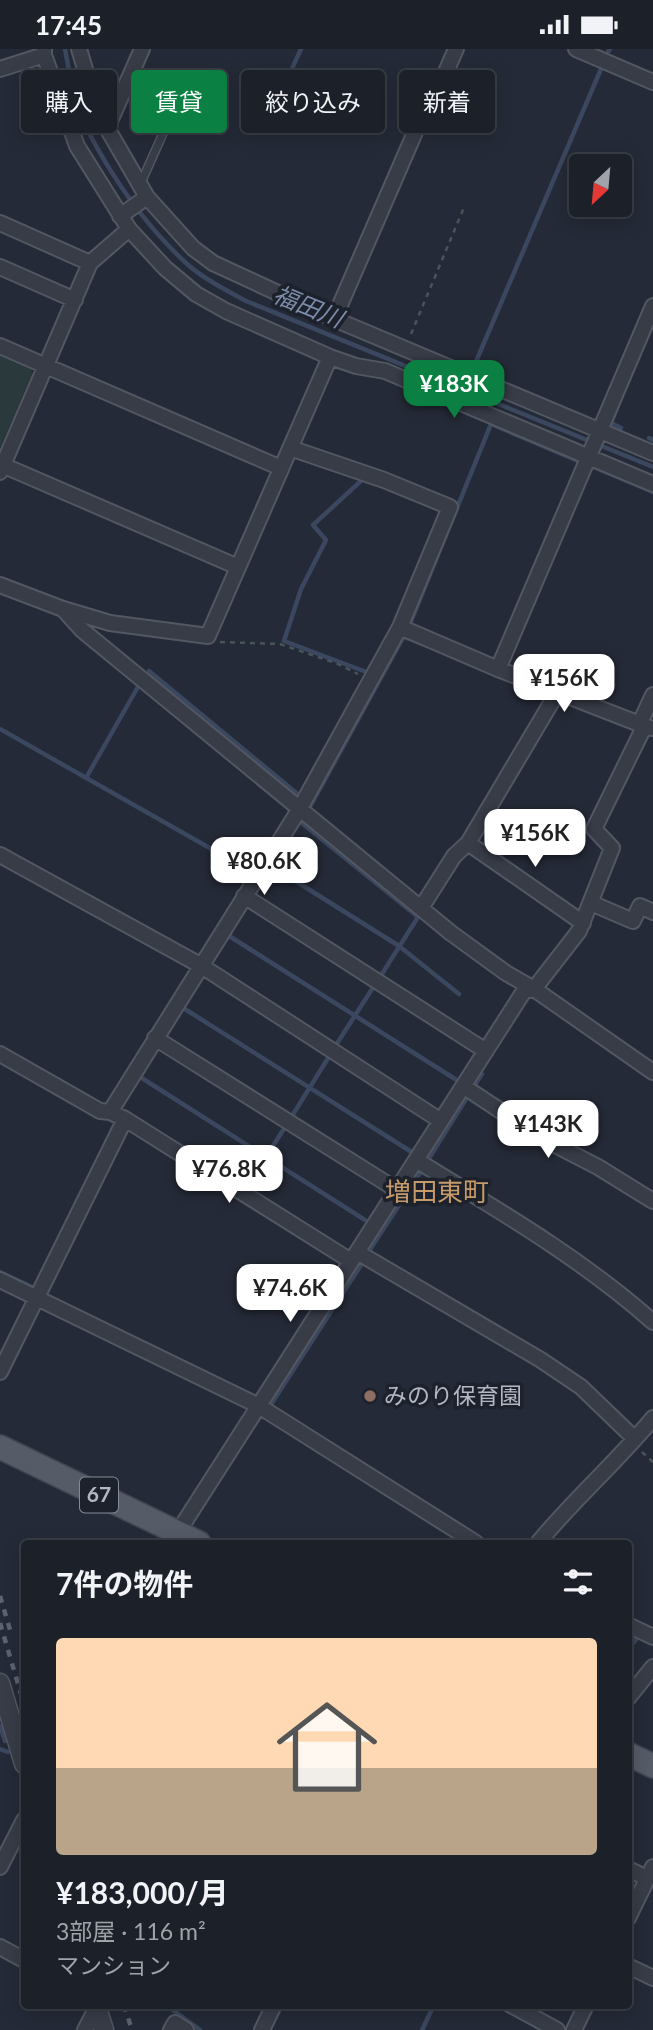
<!DOCTYPE html>
<html lang="ja">
<meta charset="utf-8">
<style>
body{margin:0;font-family:Lato,"Noto Sans JP",sans-serif;background:#242831;color:#f1f3f6;height:100vh;display:flex;flex-direction:column;font-size:26px;white-space:nowrap}
*{box-sizing:border-box;margin:0}
p{font-size:23px;color:#a0a3a8}
.icon{flex:none;width:38px;height:38px;fill:none;stroke:currentColor;stroke-width:2;stroke-linecap:round;stroke-linejoin:round}
.map{position:relative;flex:1;overflow:hidden}
.panel{position:absolute;left:21px;top:1491px;width:611px;height:469px;display:flex;flex-direction:column;background:#1b2029;border-radius:7px;box-shadow:0 4px 18px #0003,0 0 0 2px #393e46}
.panel>*{flex:none}
.guide{position:absolute;left:21px;top:21px;width:612px;height:63px;display:flex;gap:14px}
.needle{width:46px;rotate:206deg}
.fabs{position:absolute;left:569px;top:105px;display:grid;gap:14px}
.fabs a{display:grid;place-items:center;width:63px;height:63px;border-radius:7px;background:#1b2029;box-shadow:0 4px 18px #0003,0 0 0 2px #393e46;font-size:35px}
.price{position:absolute;translate:-50% -60px;padding:0 16px;border-radius:14px;background:#fff;color:#222;font-size:23px;line-height:46px;filter:drop-shadow(0 2px 4px #0008)}
.price::after{content:'';position:absolute;left:50%;top:42px;width:21px;height:16px;margin-left:-10px;background:inherit;clip-path:polygon(0 0,100% 0,50% 100%)}
.price.active{background:#0b8043;color:#fff}
ul{padding:0;list-style:none}
li{display:grid;align-content:center;gap:14px;height:371px;padding:0 35px}
li span{display:grid;place-items:center;height:217px;border-radius:7px;color:#555}
li>.icon{margin-inline-start:auto}
span .icon{width:126px;height:126px;fill:#fffc;stroke-width:1}
li b{font-size:30px}
h2{display:flex;justify-content:space-between;align-items:center;height:84px;padding:0 35px;font-size:30px}
.tag{padding:0 24px;border-radius:7px;background:#1b2029;box-shadow:0 4px 18px #0003,0 0 0 2px #393e46;font-size:24px;line-height:63px}
.tag.active{background:#0b8043;color:#fff}
.status{display:flex;justify-content:space-between;align-items:center;height:49px;padding:0 35px;background:#1b2029;direction:ltr}
.status svg{height:19px;fill:currentColor}
.map>svg:first-child{display:block}
.green{fill:#2a3a3c}
.lines{fill:none;stroke-linecap:round;stroke-linejoin:round}
.stream{stroke:#3b475e;stroke-width:4.5}
.service-casing{stroke:#525762;stroke-width:10}
.minor-casing{stroke:#525762;stroke-width:18}
.tertiary-casing{stroke:#525762;stroke-width:21}
.primary-casing{stroke:#404551;stroke-width:26}
.path{stroke:#475559;stroke-width:2.5;stroke-dasharray:5 5;stroke-linecap:butt}
.service{stroke:#373c47;stroke-width:7}
.minor{stroke:#373c47;stroke-width:14}
.tertiary{stroke:#373c47;stroke-width:18}
.primary{stroke:#555b67;stroke-width:23}
.rail{stroke:#5b6270;stroke-width:4.5;stroke-dasharray:7 7;stroke-linecap:butt}
.education-dot{fill:#8d6e63;stroke:#1c212c;stroke-width:2.5}
.labels{text-anchor:middle;stroke-width:7;stroke-linejoin:round;paint-order:stroke}
.shield{fill:#1c212c;stroke:#858a96;stroke-width:2}
.shield-label{font-size:21px;font-weight:bold;fill:#b2b7c4}
.poi-label{font-size:23px;fill:#b2b7c4;stroke:#1c212c;text-anchor:start}
.water-label{font-size:24px;font-style:italic;fill:#7d8ca9;stroke:#1c212c}
.quarter-label{font-size:26px;fill:#c79b69;stroke:#1c212c}
</style>
<div class="status"><b>17:45</b><svg viewBox="0 0 49 12"><path d="M0 12V9h3v3zM5 12V6h3v6zM10 12V3h3v9zM15 12V0h3v12zM26 1h20v11H26zM47 4h2v5h-2z"/></svg></div>
<div class="map">
<svg width="653" height="1981" viewBox="0 0 653 1981">
<rect width="100%" height="100%" fill="#242a37"/>
<path class="green" d="M0 304 31 317 32 325 0 399Z"/>
<g class="lines">
<path class="stream" d="M65 0C70 27 75 57 88 82 113 130 147 178 187 215 204 230 226 241 246 252L653 418
M608 3 610 0
M289 26 301 0
M475 315 601 20
M621 379 611 374 621 349
M649 389 653 391
M591 417 653 443
M363 430 313 476 326 491 301 540 284 592 369 624
M410 575 491 375 578 412
M404 588 428 597
M149 622 300 747
M530 640 542 645
M0 680 252 823 268 797
M86 729 139 636
M311 756 404 587
M298 771 418 868 380 928
M270 816 399 897 459 945
M226 885 455 1030
M180 957 410 1102
M336 996 374 937
M137 1026 365 1171
M474 1037 482 1025
M292 1067 330 1006
M428 1111 466 1050
M247 1138 285 1078
M369 1202 422 1121
M0 1223 36 1240
M272 1358 270 1357 363 1213
M628 1600 639 1587
M0 1677 5 1692
M0 1700 8 1703
M166 1956 200 1981
M496 1956 542 1980
M422 1981 434 1956"/>
<defs>
<path id="service" d="M140 136 181 44"/>
<path id="minor" d="M79 0 94 50 107 79 147 148 193 199 213 214 334 270 653 404
M576 0 653 33
M0 20 44 6
M107 79 142 0
M120 167 147 148
M0 174 90 214
M0 218 75 251
M334 270 416 81 423 75 456 0
M0 297 281 419
M330 308 356 317 385 322 653 435
M290 399 384 431 450 458 400 578
M0 415 238 518
M0 423 90 214 129 180
M0 536 63 560 110 574 208 587 330 308 226 262 196 245 165 219 129 180 77 97 44 6V0
M63 560 82 581 451 884 506 924 534 940 653 1023
M498 620 653 257
M639 676 653 646
M468 794 583 874
M0 806 200 916 441 1072
M244 847 486 1002
M591 854 633 872 640 857 653 863
M421 859 454 807 468 794 557 644
M155 989 397 1141
M0 1005 100 1062 110 1063 125 1070 351 1212
M463 1037 540 1088 598 1118 653 1152
M110 1063 299 761 400 578 498 620 650 679
M416 1111C498 1161 581 1209 653 1273
M357 1203 541 1311 581 1338 635 1390
M0 1231 259 1357 476 1494
M0 1323 125 1070
M171 1494 524 942 534 940 579 882 612 799 594 780 644 678
M538 1494C574 1450 617 1413 653 1369
M628 1576 653 1588
M628 1649 653 1618
M0 1818 24 1771
M628 1820 647 1829
M628 1869 653 1818
M0 1898 24 1911
M628 1917 653 1929
M511 1956 557 1981
M85 1981 97 1958
M171 1981 175 1974 186 1981
M262 1981 274 1956
M574 1981 586 1956"/>
<path id="tertiary" d="M0 1634 24 1715
M96 1956 104 1981"/>
<path id="primary" d="M0 1398 199 1494
M628 1705 653 1717"/>
</defs>
<use href="#service" class="service-casing"/>
<use href="#minor" class="minor-casing"/>
<use href="#tertiary" class="tertiary-casing"/>
<use href="#primary" class="primary-casing"/>
<path class="path" d="M411 285 465 156
M220 593 280 595 338 615 358 625
M642 1403 653 1413"/>
<use href="#service" class="service"/>
<use href="#minor" class="minor"/>
<use href="#tertiary" class="tertiary"/>
<use href="#primary" class="primary"/>
<path class="rail" d="M0 1547 11 1584
M0 1574 24 1655
M124 1956 132 1981"/>
</g>
<circle class="education-dot" cx="370" cy="1347" r="7"/>
<g class="labels">
<rect class="shield" x="80" y="1428.5" width="38" height="35" rx="5"/>
<g class="shield-label">
<text x="99" y="1453">67</text>
</g>
<g class="poi-label">
<text x="384" y="1355">みのり保育園</text>
</g>
<g class="water-label">
<text transform="translate(308 258) rotate(22)" y="8">福田川</text>
</g>
<g class="quarter-label">
<text x="437" y="1152">増田東町</text>
</g>
</g>
</svg>
<div class="fabs">
<a><svg class="needle" viewBox="-14 -14 28 28"><path d="M0-13l5 13h-10z" fill="#e53935"/><path d="M0 13l5-13h-10z" fill="#a0a3a8"/></svg></a>
</div>
<b class="price active" style="left:454px;top:371px">¥183K</b>
<b class="price" style="left:564px;top:665px">¥156K</b>
<b class="price" style="left:535px;top:820px">¥156K</b>
<b class="price" style="left:264px;top:848px">¥80.6K</b>
<b class="price" style="left:548px;top:1111px">¥143K</b>
<b class="price" style="left:229px;top:1156px">¥76.8K</b>
<b class="price" style="left:290px;top:1275px">¥74.6K</b>
<div class="guide">
<a class="tag">購入</a>
<a class="tag active">賃貸</a>
<a class="tag">絞り込み</a>
<a class="tag">新着</a>
</div>
<section class="panel">
<h2>7件の物件<svg class="icon" aria-label="filters" viewBox="0 0 24 24"><path d="M4 7h16M4 17h16"/><circle cx="9" cy="7" r="2"/><circle cx="15" cy="17" r="2"/></svg></h2>
<ul>
<li><span style="background:linear-gradient(#ffd9b3 60%,#b9a48a 0)"><svg class="icon" aria-label="home" viewBox="0 0 24 24"><path d="M3 11l9-7 9 7M6 9v11h12V9"/></svg></span><div><b>¥183,000/月</b><p>3部屋 · 116 m²</p><p>マンション</p></div></li>
</ul>
</section>
</div>
